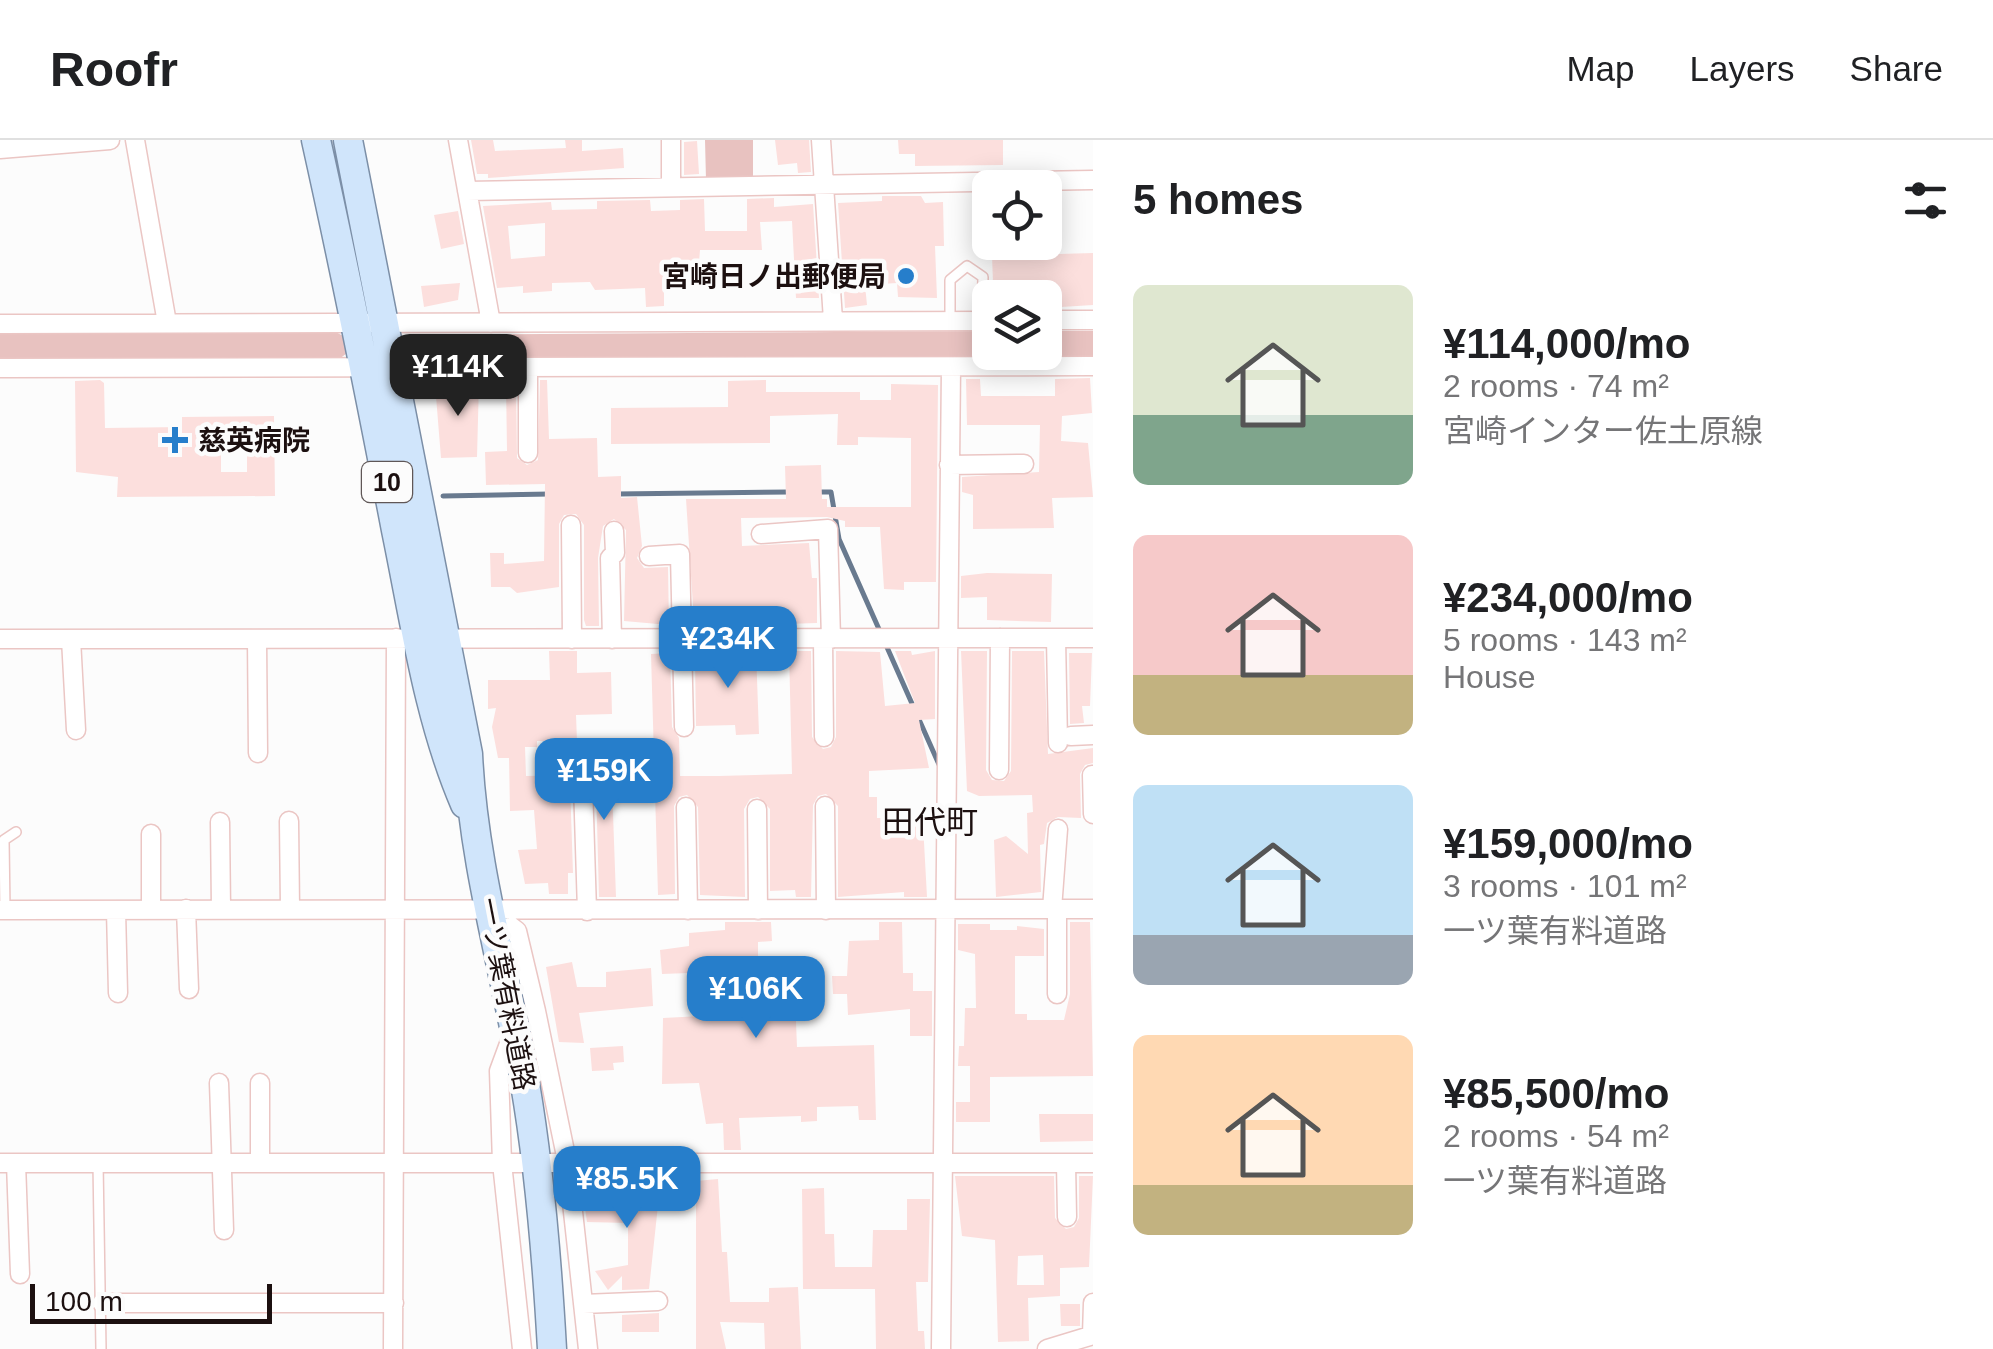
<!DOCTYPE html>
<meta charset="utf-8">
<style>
body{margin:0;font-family:Helvetica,"Noto Sans JP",sans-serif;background:#f2f2f2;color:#202124;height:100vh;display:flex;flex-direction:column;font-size:38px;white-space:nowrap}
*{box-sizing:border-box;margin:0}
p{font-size:32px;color:#757577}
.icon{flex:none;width:55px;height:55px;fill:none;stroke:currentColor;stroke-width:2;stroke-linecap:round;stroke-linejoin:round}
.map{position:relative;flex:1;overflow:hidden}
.side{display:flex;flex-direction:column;background:#fff;width:900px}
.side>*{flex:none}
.controls{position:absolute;left:972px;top:30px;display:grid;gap:20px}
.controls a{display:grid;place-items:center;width:90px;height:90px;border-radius:15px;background:#fff;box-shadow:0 5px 25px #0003;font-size:50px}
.scale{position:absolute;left:30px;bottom:25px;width:242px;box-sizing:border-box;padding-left:10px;border:5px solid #1c1010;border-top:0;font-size:28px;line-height:35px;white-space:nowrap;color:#1c1010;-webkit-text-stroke:8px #fcfcfc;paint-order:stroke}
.price{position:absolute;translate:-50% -85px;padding:0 22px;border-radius:20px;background:#267ecb;color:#fff;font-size:32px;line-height:65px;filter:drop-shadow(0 2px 5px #0008)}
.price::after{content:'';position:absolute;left:50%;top:60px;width:30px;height:22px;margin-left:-15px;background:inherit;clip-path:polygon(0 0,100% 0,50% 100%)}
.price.active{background:#222;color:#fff}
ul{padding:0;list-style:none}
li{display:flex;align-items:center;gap:30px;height:250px;padding:0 40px}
li span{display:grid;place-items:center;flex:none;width:280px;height:200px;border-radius:15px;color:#555}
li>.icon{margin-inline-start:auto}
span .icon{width:120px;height:120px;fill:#fffc;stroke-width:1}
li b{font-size:42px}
h2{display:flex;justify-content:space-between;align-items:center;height:120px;padding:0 40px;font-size:42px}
header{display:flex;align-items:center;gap:60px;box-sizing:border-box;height:140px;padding:0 50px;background:#fff;border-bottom:2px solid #e0e0e0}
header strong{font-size:48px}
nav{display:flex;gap:55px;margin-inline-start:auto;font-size:35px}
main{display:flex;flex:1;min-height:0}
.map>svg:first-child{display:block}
.green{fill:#e8c2c0}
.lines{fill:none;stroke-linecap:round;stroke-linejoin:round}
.stream{stroke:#697a8f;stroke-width:5}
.building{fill:#fcdfdd;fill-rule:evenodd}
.lane-casing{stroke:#ebc6c4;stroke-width:12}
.street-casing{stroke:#ebc6c4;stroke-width:21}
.primary-casing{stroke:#7c8fa7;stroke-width:31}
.lane{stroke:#fff;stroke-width:9}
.street{stroke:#fff;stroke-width:18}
.primary{stroke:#d0e5fb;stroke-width:28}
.poi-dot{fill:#267ecb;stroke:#fcfcfc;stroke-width:4}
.labels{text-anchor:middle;stroke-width:9;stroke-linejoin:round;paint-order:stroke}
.shield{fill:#fcfcfc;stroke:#5f5757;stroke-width:2.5}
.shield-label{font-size:25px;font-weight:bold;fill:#1c1010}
.poi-label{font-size:28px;font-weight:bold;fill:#1c1010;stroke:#fcfcfc;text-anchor:end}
.street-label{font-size:28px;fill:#1c1010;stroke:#fcfcfc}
.quarter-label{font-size:32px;fill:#1c1010;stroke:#fcfcfc}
</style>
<header>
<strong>Roofr</strong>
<nav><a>Map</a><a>Layers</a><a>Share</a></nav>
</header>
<main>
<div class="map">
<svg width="1093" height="1209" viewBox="0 0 1093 1209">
<rect width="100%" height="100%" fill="#fcfcfc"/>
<path class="green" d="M705 0H753V39L706 40Z
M330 189 347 198 350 211 339 219 0 221V190Z
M990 191V212H1045V191H1093V219H413L408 195Z"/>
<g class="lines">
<path class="stream" d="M816 352H831L839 399 941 629
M616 354 790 352
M443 356 550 354"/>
</g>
<path class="building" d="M471 0H493L495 11 566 8 565 0H582V11L623 8 624 28 488 38V34H477Z
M775 0H809L811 32 798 33 797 23 778 25Z
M898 0H1003V25L915 26V14H899Z
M697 1 699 34 684 35V2Z
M882 56H921L925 63 943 62 944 106H935L937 158 898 157 897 143 865 145 867 165 845 168 838 63 882 61Z
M977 56H990V112H979Z
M774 58V67L813 64 819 158H796L792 81 760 82 762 110H700L697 147 664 148V166L646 167 645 148 595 150 590 142 552 143V151L523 153V146L497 148 483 66 551 62 552 70 597 69V61L650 60 651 71 680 70V60L704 59 705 91H747V59ZM545 83V116L511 119 508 86Z
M458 71 464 104 441 109 434 75Z
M1093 113V165L1045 168 1042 146H1032V141L993 142 992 116Z
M460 143 458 160 424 167 421 146Z
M1090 238 1092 273 1062 276 1061 301 1088 303 1093 357 1052 358 1054 388 973 389V355L962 352V337L1039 332 1040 285H967L966 239H980L981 256H1055V239Z
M100 240 104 243 105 288 182 287V277L274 276 275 356 117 357 118 337 76 332 75 241ZM247 306V332H221V307Z
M540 240H547L549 299 597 298 598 337 621 336V358L637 357 642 406 637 418 644 428 668 427 669 485 624 481 626 390 614 379 603 386 598 418 599 486H586L584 480V385L576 374 564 375 559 384V447L517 453 510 447H491L490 413H504V424L544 421 545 344 486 345 485 312 507 311 506 242H516L517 318 527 325 538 320Z
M766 240V252H860V260H891V244L938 245 936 442H904V450L884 449 880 387H845V381L827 377 741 378 742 406 809 403 812 438H817V483L719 486V480L694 481 686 359H786L785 326 821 325 822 359H827V367H911V298L858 297V305H837L838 274 770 276V303L611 304V268L728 267V241Z
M479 242 477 317 441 318 435 244Z
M987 433 1052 434 1051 482 987 480V457L961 458V436Z
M549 511H577V533L611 532 612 574 576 575 577 601H537V607H525L526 636 575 635 570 644 573 733H568V754H549L548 743 525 744 518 710 537 709 534 670 510 671 509 618H498L492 587 496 568 488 569V540H550Z
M703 511H756L759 594 736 595 735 585 696 586 695 520H703Z
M789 511H811L812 597 823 609 831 607 836 597V511L880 512 885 566 915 563 895 511H911L912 515 935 511V579L919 580 929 628 869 631V657H877V678H892L893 685 923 684 927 757H904V752L838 757V666L826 654 818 656 813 665 811 757H796L795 750 770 751V669L758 657 750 659 744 669 745 757 700 755 698 667 687 655 679 657 674 666 675 754 658 755 651 514 670 513 672 587 679 598 680 636H719L792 634Z
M961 511H987L986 630 992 640 1004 641 1011 631 1012 511H1044L1048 614 1093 608V623L1085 625 1080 634 1081 678 1058 677 1047 683 1044 704 1040 705 1041 752 996 757 994 700 1006 696 1028 714 1027 673 1033 672 1032 655 979 656 967 651Z
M1069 513H1092L1090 566H1082L1084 583 1070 584Z
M611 618 616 757H599L596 644 583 632V619Z
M725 782H771L772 801 758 802V833L794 831 797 907 874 905 876 980H859L858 966 817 967V981L801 982V976L739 978 741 1010H724L723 983 706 984 699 943 662 944 663 878 720 875 716 832 662 834 660 810 689 806V793L725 790Z
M879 782H902L903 833H913V851H932V896H910V869L848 875 847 854H833L832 836H847L849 801 879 800Z
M1070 782H1090L1093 936 990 937V982H956V962H970V926H958L959 906H964L965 868H976L975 814 958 810V784H990V790H1017V786L1044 789V816H1015V874H1027V880H1064L1070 854Z
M572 822 577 847H606V832L651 828 653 866 579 873 584 903 559 902 546 827Z
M623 906 624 922 613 923 614 930 592 931 590 908Z
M1039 974H1093V1001L1040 1002Z
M955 1036H1054L1055 1078 1066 1089 1074 1087 1079 1078V1036H1093L1089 1127 1060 1128V1156L1028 1158 1029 1201 998 1202 995 1100 962 1096ZM1043 1115 1044 1145H1017L1018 1116Z
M622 1039 623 1057 659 1056 649 1149 622 1150V1136L608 1150 595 1131 628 1125V1083L587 1082 584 1061 596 1060 595 1040Z
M718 1039 722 1112H727L730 1162H769V1148L798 1147 801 1209H765L764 1183 720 1182 726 1209H696V1041Z
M824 1048 825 1094H834L835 1127H872L873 1090H907V1059H930L928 1142H916L918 1191H924L925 1209H876L875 1149H803L802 1049Z
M1060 1164H1080V1186H1061Z
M659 1173V1192H622V1175Z"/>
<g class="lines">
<defs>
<path id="lane" d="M950 181V140L967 126 983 137 982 181
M5 770 4 700 16 692
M98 1023 101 1209"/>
<path id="street" d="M135 0 167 183
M458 0 491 183
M821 0 833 180
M0 9 110 0
M671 47V0
M467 51 1093 40
M1045 180H1093
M0 184 990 181
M0 228 1093 226
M528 229V313
M949 325 1024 324
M571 385 572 499
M761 394 828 389 831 499
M649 416 680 414 684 587
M1056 498 1058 603
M0 499 1093 498
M71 499 76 590
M257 499 258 613
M612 499 610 418 615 413 614 391
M823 499 824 597
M1071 596 1093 595
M999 630 1000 498
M1092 635 1093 674
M583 644 587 771
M825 666 826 770
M686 667 688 770
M757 669 758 770
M289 681 290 769
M220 682 221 769
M151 694V769
M186 769 189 849
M1052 769 1058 689
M1057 769V854
M0 770 1093 769
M116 770 118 853
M492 772 517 791 536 871 568 1026 588 1209
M513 893 499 931 502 1023 522 1209
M219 943 224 1090
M260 943V1023
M0 1023H1093
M16 1023 20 1134
M1066 1023 1067 1077
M102 1163H394
M583 1164 658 1161
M1092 1195 1093 1163
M393 1209 396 498
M941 1209 951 227
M1047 1209 1093 1195"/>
<path id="primary" d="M316 0C345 130 371 260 396 390 415 482 428 578 465 664
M348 0 468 614C473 725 506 834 525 944 540 1031 547 1120 552 1209"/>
</defs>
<use href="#lane" class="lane-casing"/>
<use href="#street" class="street-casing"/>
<use href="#primary" class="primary-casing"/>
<use href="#lane" class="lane"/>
<use href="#street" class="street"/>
<use href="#primary" class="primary"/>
</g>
<g class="poi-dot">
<circle cx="906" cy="136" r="10"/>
<path d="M170 285h10v10h10v10h-10v10h-10v-10h-10v-10h10z"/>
</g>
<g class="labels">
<rect class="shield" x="362" y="322" width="50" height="40" rx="8"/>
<g class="shield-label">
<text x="387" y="351">10</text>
</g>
<g class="poi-label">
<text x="886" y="146">宮崎日ノ出郵便局</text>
<text x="198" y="310" text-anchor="start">慈英病院</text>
</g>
<g class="street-label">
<text transform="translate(507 854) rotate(79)" y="10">一ツ葉有料道路</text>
</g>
<g class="quarter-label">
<text x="930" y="693">田代町</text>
</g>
</g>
</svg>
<div class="controls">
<a><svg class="icon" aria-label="locate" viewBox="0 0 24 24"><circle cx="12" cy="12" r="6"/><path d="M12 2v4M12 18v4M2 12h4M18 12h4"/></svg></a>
<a><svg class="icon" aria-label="layers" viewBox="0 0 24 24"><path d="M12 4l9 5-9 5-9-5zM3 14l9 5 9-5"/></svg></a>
</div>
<div class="scale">100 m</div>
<b class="price active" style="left:458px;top:279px">¥114K</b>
<b class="price" style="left:728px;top:551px">¥234K</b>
<b class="price" style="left:604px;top:683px">¥159K</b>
<b class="price" style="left:756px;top:901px">¥106K</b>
<b class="price" style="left:627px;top:1091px">¥85.5K</b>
</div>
<section class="side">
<h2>5 homes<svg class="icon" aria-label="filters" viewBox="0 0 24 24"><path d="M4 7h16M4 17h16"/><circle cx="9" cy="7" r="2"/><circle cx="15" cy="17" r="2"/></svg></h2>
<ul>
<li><span style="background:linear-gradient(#dfe7d0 65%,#7fa58c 0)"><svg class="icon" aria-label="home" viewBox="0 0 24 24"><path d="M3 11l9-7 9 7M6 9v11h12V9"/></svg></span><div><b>¥114,000/mo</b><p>2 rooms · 74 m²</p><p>宮崎インター佐土原線</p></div></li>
<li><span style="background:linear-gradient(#f6c9c9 70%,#c2b280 0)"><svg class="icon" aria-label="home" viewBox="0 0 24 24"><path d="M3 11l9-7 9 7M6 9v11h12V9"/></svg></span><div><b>¥234,000/mo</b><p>5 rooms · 143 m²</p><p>House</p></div></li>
<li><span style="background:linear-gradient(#bfe0f5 75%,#9aa5b1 0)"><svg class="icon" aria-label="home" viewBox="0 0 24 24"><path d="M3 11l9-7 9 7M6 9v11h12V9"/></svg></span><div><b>¥159,000/mo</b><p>3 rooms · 101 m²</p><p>一ツ葉有料道路</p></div></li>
<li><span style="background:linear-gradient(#ffd9b3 75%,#c2b280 0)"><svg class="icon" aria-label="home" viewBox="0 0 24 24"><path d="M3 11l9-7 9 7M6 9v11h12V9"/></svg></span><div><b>¥85,500/mo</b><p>2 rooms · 54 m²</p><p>一ツ葉有料道路</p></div></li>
</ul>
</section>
</main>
